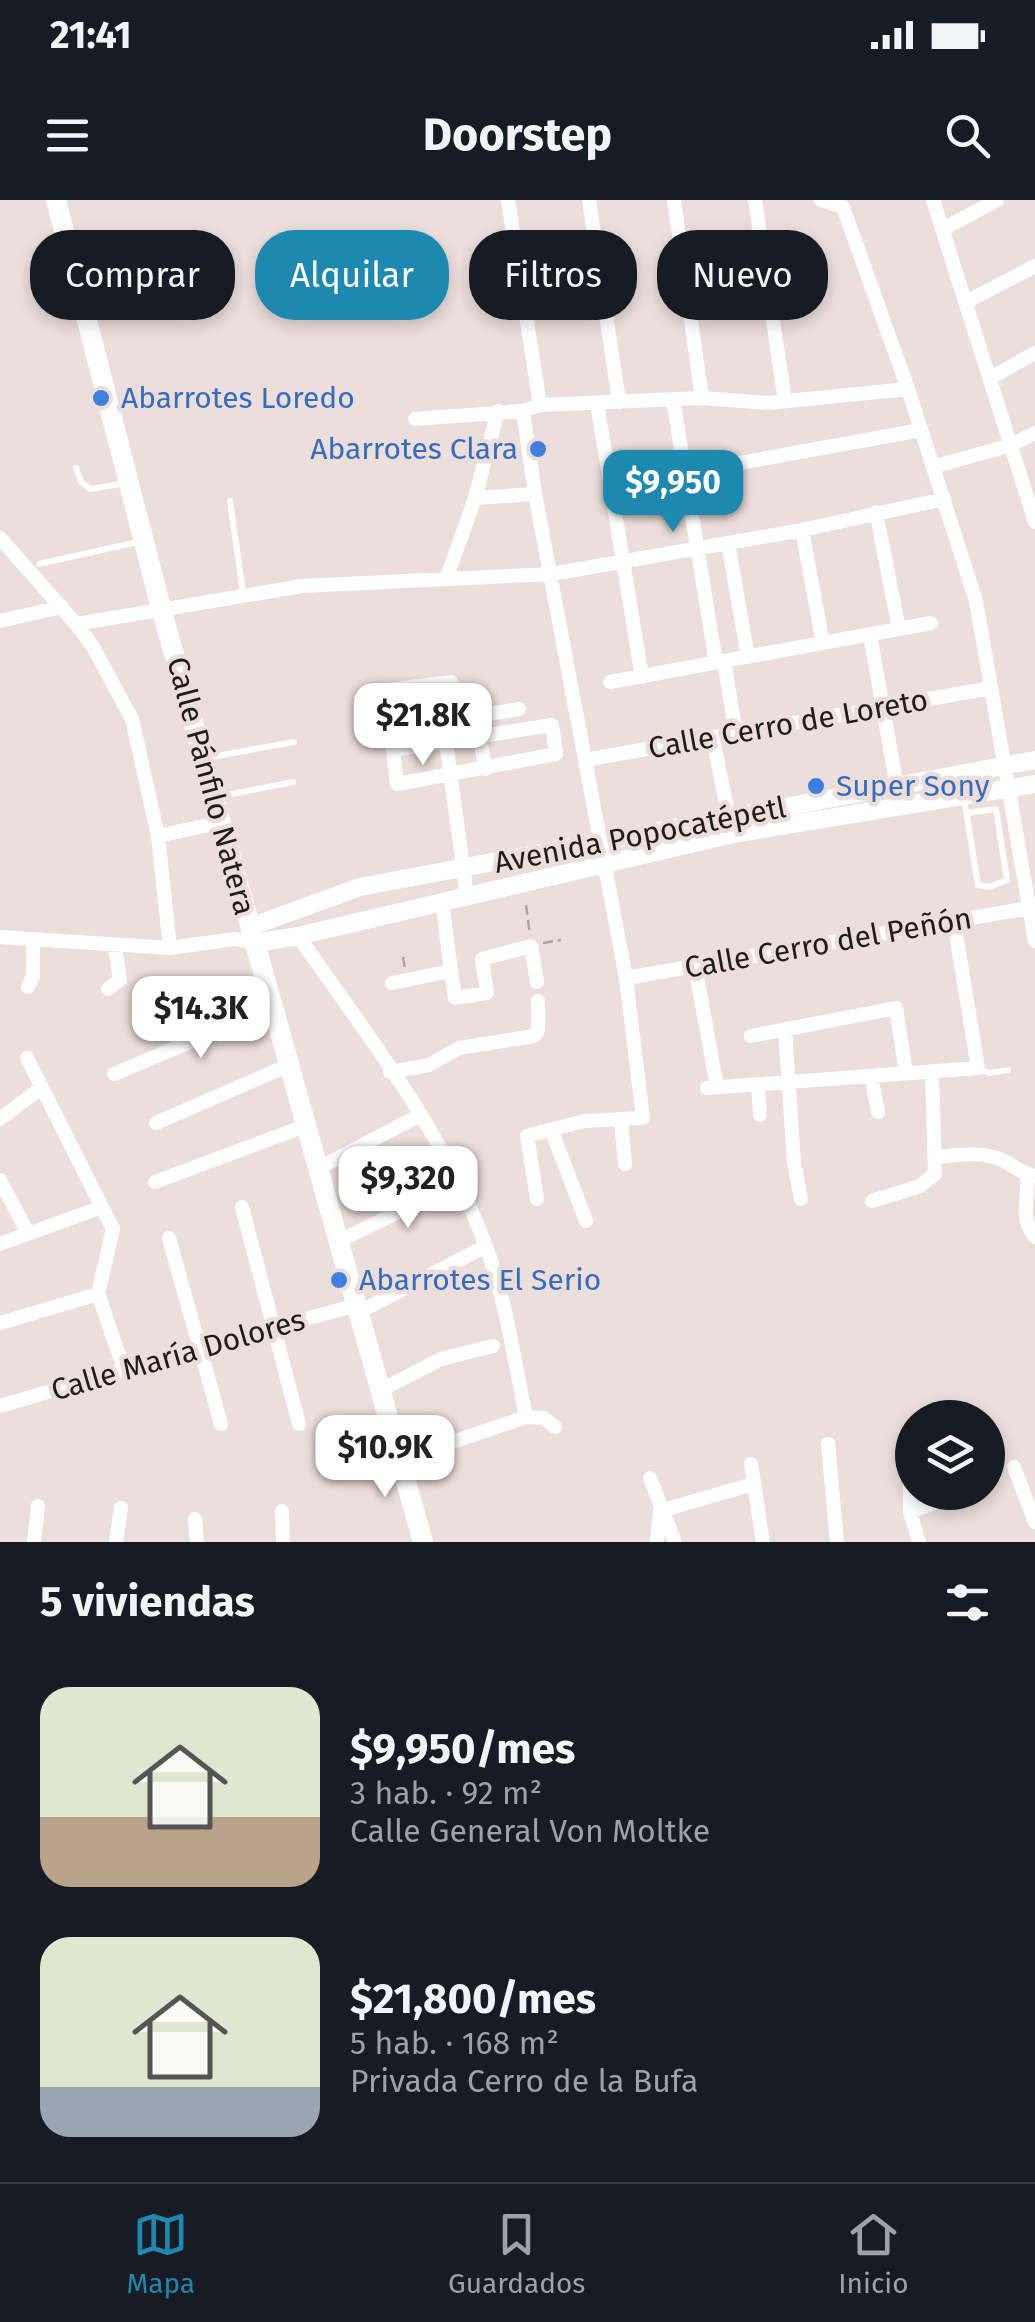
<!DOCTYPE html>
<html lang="es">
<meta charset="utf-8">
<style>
body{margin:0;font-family:"Fira Sans",sans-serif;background:#242831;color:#f1f3f6;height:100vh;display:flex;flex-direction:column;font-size:38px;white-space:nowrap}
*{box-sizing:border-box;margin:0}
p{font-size:32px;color:#9ea1a6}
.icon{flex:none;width:55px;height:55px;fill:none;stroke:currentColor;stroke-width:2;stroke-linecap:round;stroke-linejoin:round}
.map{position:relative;height:1342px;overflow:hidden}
.side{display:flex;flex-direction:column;background:#171b24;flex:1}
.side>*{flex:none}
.guide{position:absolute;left:30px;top:30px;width:975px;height:90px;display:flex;gap:20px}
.controls{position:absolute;left:895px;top:1200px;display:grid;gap:20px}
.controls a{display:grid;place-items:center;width:110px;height:110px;border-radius:50%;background:#171b24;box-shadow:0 5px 15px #0003;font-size:50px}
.price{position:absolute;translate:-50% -85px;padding:0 22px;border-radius:20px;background:#fff;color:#222;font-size:32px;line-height:65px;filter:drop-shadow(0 2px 5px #0008)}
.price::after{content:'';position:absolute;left:50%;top:60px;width:30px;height:22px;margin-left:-15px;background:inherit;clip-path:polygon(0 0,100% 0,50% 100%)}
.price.on{background:#1e89b0;color:#fff}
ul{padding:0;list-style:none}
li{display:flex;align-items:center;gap:30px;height:250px;padding:0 40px}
li span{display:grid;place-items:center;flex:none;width:280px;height:200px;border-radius:30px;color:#555}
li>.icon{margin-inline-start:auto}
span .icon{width:120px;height:120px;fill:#fffc;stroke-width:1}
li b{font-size:42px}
h2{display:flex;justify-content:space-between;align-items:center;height:120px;padding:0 40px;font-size:42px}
.tag{padding:0 35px;border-radius:40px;background:#171b24;box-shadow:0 5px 15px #0003;font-size:35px;line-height:90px}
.tag.on{background:#1e89b0;color:#fff}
.status{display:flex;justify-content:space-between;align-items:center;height:70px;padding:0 50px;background:#171b24;direction:ltr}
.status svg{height:28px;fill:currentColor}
header{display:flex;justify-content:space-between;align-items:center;height:130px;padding:0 40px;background:#171b24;font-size:45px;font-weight:700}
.dock{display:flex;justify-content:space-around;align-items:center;height:140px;border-top:2px solid #363941;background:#171b24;font-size:28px;color:#9ea1a6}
.dock a{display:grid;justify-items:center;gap:5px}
.dock .on{color:#1e89b0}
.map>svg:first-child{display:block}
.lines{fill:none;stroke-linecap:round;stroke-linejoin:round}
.path{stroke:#aea3a0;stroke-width:2.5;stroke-dasharray:10 5;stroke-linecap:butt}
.service{stroke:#fff;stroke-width:6}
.minor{stroke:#fff;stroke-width:14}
.tertiary{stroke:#fff;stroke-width:18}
.secondary{stroke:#fff;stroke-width:20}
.shop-dot{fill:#3f7fe0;stroke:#ecdeda;stroke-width:4}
.labels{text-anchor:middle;stroke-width:9;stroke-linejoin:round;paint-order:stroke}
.shop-label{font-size:30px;fill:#366cbe;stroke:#ecdeda;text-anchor:start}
.street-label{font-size:30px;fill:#201c1a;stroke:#ecdeda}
</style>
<div class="status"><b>21:41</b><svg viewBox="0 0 49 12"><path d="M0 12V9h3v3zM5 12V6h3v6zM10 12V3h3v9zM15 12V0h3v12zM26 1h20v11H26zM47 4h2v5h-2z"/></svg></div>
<header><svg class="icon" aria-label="menu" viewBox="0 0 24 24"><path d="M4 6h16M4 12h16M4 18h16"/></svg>Doorstep<svg class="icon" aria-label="search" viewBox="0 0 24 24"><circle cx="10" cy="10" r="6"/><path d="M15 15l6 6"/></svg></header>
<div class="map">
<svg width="1035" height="1342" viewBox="0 0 1035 1342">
<rect width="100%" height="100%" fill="#ecdeda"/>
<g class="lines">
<path class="path" d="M526 705 530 735
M543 743 561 740
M403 757 405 769"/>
<path class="service" d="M76 268 81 282 90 289 127 283
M230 301 243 393
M39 364 138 342
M206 558 294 542
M217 597 293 582
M964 598 978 685 989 687 1007 680 996 609 967 613
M980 869 990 873 1008 870"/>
<path class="minor" d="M508 0 540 205
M589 0 619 202
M674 0 702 198
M755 0 785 201
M821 0 843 7 908 189 976 401 1035 741
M933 0 1035 322
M943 29 997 0
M966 102 1035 66
M990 178 1035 153
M673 199 716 463
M597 203 642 477
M523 211 535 294 626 778 643 918 584 921 527 936 537 999
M415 219 523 211 540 205 702 198 768 203 908 189
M933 267 1011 245 1035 233
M685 273 921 230
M475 298 535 294
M876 312 899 429
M802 330 823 443
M0 338 76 424 92 445 132 519 158 636 170 748
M728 343 748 457
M447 377 475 298 498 211
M0 421 62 407
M76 424 302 386 552 374 802 330 944 299
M870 435 897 587
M724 461 736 534
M610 482 931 423
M442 514 467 695
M390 522 456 512 451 482 386 490 397 584 556 554 552 525 393 550
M713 539 726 603
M585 560 991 488
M485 569 477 516 519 509
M158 636 222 622
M442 701 451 771
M298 736C366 833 444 932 485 1044 506 1098 514 1160 526 1217
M0 737 170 748 235 739 254 743
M695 766 717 887
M626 778 1029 708
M392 783 451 771 455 798 487 793 482 759 531 746 537 782
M28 787 33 776V739
M108 789 120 780 115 746
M163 804 180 846
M785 829 794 963 801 999
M751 836 896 808 906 873
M27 858 113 1029 98 1094 124 1169
M390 872 429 865 459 848 534 836 538 830V801
M114 874 273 807
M871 876 878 912
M758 886 760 915
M707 888 978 868 954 722
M0 919 41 888
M621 921 625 964
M156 923 289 865
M551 929 586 1021
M936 957C958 955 983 950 1004 961 1015 967 1023 974 1035 976
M317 969 420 915
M1027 975C1030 999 1018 1015 1035 1037
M0 980 28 1033
M155 982 305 926
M872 1001 920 986 935 974 932 872
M242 1007 299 1224
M169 1038 221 1224
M339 1041 458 983
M0 1044 102 1007
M359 1112 486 1046
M0 1123 98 1094
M381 1190 441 1159 493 1146
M0 1206 197 1148 357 1105
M399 1230 410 1254 414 1255 526 1217 544 1218 555 1227
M828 1244 837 1342
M910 1258V1312L919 1342
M751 1264 763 1342
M1014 1267 1035 1322
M650 1278 675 1342
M282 1311 283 1342
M910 1312 964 1292
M195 1319 197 1342
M34 1342 38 1306
M116 1342 121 1308
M657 1342 660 1311 753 1284"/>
<path class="tertiary" d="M250 727 360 687 1035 560
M254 743 298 736 733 634 1035 584"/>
<path class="secondary" d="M56 0 161 408 423 1342"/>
</g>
<g class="shop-dot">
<circle cx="101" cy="198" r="10"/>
<circle cx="538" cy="249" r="10"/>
<circle cx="816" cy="586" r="10"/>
<circle cx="339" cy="1080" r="10"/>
</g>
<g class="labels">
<g class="shop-label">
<text x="121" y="208">Abarrotes Loredo</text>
<text x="518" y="259" text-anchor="end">Abarrotes Clara</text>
<text x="836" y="596">Super Sony</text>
<text x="359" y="1090">Abarrotes El Serio</text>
</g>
<g class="street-label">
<text transform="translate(788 524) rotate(-10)" y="10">Calle Cerro de Loreto</text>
<text transform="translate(211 586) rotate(75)" y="10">Calle Pánfilo Natera</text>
<text transform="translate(640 635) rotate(-11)" y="10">Avenida Popocatépetl</text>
<text transform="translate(828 743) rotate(-10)" y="10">Calle Cerro del Peñón</text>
<text transform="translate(178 1155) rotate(-16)" y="10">Calle María Dolores</text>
</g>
</g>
</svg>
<div class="controls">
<a><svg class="icon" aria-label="layers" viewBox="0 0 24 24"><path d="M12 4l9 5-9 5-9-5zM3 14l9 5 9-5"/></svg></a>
</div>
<b class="price on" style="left:673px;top:335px">$9,950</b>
<b class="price" style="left:423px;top:568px">$21.8K</b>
<b class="price" style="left:201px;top:861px">$14.3K</b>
<b class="price" style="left:408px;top:1031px">$9,320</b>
<b class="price" style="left:385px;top:1300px">$10.9K</b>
<div class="guide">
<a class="tag">Comprar</a>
<a class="tag on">Alquilar</a>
<a class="tag">Filtros</a>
<a class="tag">Nuevo</a>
</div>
</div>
<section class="side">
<h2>5 viviendas<svg class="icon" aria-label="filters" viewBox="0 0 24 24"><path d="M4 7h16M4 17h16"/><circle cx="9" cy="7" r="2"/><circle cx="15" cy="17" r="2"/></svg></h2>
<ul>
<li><span style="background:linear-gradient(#dfe7d0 65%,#b9a48a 0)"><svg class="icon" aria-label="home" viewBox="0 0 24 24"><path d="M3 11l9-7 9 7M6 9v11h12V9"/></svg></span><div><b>$9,950/mes</b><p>3 hab. · 92 m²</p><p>Calle General Von Moltke</p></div></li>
<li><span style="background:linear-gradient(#dfe7d0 75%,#9aa5b1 0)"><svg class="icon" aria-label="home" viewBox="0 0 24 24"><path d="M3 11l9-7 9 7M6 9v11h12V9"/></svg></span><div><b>$21,800/mes</b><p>5 hab. · 168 m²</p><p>Privada Cerro de la Bufa</p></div></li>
</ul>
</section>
<nav class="dock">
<a class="on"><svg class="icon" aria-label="map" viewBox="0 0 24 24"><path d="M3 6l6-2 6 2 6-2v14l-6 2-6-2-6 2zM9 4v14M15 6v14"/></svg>Mapa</a>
<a><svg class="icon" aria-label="saved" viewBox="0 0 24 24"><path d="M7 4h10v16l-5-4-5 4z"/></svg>Guardados</a>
<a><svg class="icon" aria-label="home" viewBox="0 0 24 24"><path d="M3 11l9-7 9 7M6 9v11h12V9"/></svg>Inicio</a>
</nav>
